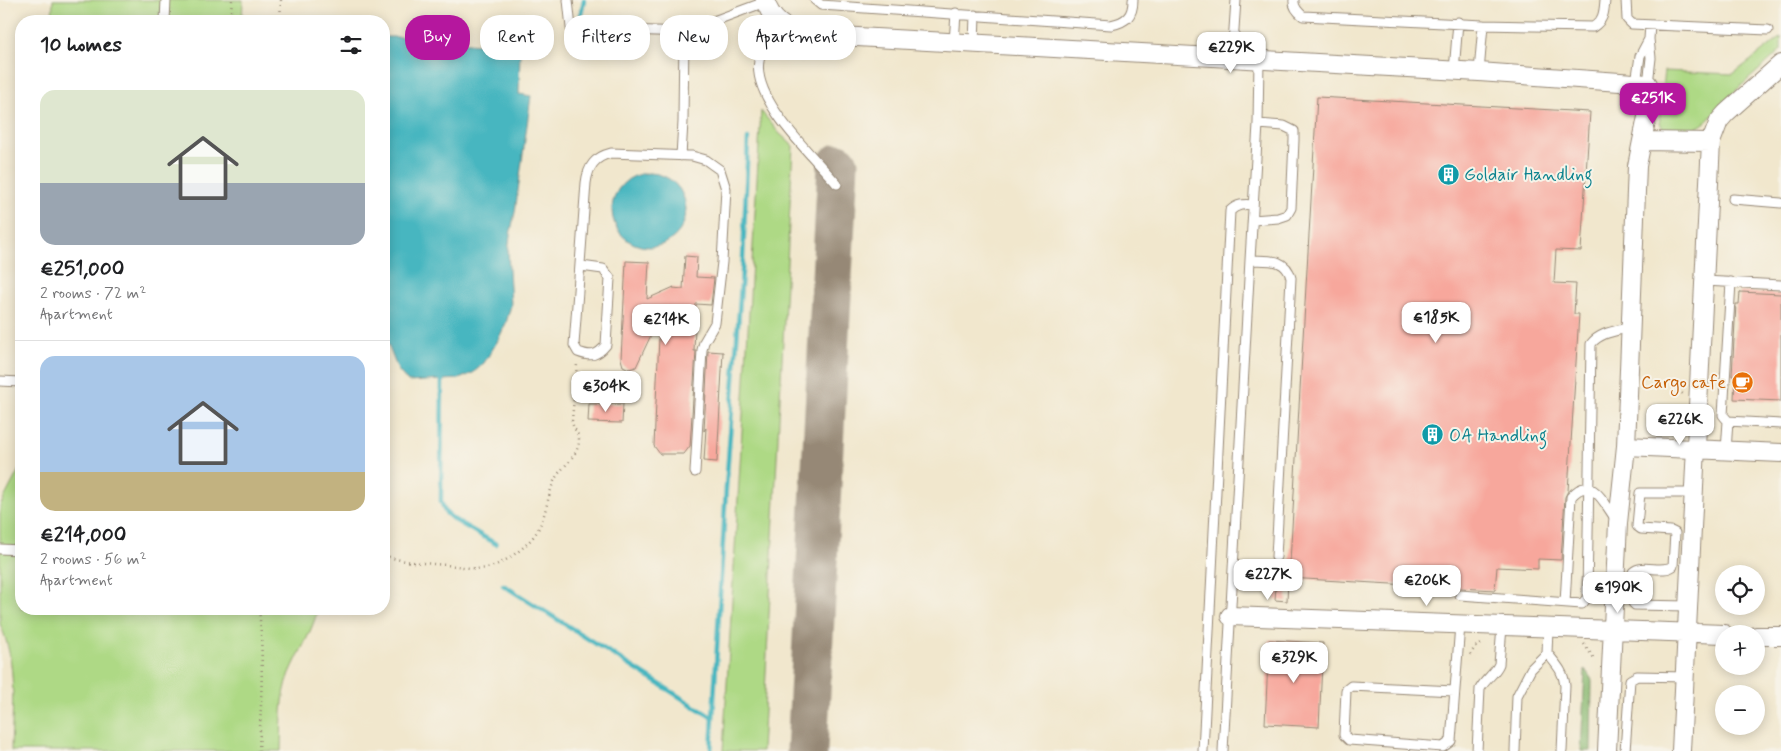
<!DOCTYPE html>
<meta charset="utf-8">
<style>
body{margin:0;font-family:Mynerve,sans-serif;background:#f2f2f2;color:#202124;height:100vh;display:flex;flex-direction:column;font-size:19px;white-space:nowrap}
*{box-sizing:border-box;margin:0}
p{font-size:16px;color:#757577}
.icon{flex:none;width:28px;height:28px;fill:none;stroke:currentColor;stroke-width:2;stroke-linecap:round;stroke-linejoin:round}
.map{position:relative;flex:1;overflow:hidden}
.panel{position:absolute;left:15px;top:15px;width:375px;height:600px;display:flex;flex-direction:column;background:#fff;border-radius:20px;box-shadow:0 2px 12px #0003}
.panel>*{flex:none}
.banner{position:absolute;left:405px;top:15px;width:475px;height:45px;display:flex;gap:10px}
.buttons{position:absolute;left:1715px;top:565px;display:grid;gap:10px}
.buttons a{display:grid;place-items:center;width:50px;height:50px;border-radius:50%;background:#fff;box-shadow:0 2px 12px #0003;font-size:25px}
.price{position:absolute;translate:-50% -42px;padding:0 11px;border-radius:10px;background:#fff;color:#222;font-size:16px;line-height:32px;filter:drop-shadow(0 1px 2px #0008)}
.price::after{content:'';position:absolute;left:50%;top:30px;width:15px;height:11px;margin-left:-8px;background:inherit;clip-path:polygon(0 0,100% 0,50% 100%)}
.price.selected{background:#b5179e;color:#fff}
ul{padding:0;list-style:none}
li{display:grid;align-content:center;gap:10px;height:265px;padding:0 25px}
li+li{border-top:1px solid #e0e0e0}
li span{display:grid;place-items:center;height:155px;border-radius:15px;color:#555}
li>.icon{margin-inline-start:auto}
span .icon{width:90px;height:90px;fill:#fffc;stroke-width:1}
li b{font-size:21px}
h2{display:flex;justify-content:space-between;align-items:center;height:60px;padding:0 25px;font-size:21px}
.tag{padding:0 18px;border-radius:20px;background:#fff;box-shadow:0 2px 12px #0003;font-size:18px;line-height:45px}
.tag.selected{background:#b5179e;color:#fff}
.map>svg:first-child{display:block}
.green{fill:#aed985;stroke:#748252}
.forest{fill:#8ab972;stroke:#627248}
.water{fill:#47b6c0;stroke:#41706f}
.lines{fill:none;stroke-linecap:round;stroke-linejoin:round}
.stream{stroke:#47b6c0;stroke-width:4.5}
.taxiway{stroke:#968876;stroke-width:41}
.building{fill:#f7a79c}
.lane-casing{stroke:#968876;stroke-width:11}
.street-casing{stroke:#968876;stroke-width:20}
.path{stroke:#968876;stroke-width:2.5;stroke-dasharray:1 4;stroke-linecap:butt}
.lane{stroke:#fff;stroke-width:9}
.street{stroke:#fff;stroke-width:18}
.labels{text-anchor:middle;stroke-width:4;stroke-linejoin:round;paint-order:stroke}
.culture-label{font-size:18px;fill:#0d838f;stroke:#f7f3e8;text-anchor:start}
.food-label{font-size:18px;fill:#c56008;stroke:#f7f3e8;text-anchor:end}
</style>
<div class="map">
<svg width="1781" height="751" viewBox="0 0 1781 751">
<rect width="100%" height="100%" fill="#f7f3e8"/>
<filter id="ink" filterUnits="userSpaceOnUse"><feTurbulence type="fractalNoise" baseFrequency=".02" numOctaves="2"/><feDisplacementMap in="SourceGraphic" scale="10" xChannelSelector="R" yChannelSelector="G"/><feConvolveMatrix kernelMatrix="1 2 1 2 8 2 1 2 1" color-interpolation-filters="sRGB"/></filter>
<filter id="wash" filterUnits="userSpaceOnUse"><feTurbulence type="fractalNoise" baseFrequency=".0096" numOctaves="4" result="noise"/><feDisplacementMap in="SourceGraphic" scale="20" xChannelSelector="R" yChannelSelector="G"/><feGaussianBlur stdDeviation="1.12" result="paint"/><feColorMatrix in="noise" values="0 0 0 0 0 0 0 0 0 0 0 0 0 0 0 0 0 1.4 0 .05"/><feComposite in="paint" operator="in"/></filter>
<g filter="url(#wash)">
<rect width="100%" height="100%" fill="#f1e7cd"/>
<path class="green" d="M53 0H243L242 21H52Z
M1781 37V50C1762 68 1742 84 1724 102 1716 109 1712 118 1703 124 1693 131 1667 139 1661 125 1657 116 1663 82 1664 71L1733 74Z
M761 111 779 133 793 146 762 751H723Z
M21 466V609H318C312 632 299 652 290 673 280 697 282 726 281 751H11C12 709 18 663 0 624V506Z"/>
<path class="forest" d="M1585 669 1592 680 1591 751H1581Z"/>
<path class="water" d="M384 37H408L520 48 519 94 531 96 515 212 510 235 508 252 511 305 506 323 497 342 484 363 473 373 459 379 408 382 398 370 384 335Z
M612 210a37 37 0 1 1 74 0a37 37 0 1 1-74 0Z"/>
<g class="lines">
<path class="stream" d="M581 14 584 0
M442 375 441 501 445 512 453 519 496 544
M503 585 713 718 711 751
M713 718 726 488 743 258 748 139"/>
<path class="taxiway" d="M807 751 838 164"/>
</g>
<g id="blocks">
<path class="building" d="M1317 97 1590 112 1581 251 1556 250 1554 283 1576 284 1574 314H1579L1568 491 1565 497 1561 560 1538 559V569L1497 567 1495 590 1288 578 1287 601 1275 600 1276 586 1259 585 1261 561 1275 563 1290 562Z
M685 256 697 257 696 277 714 278 711 305 696 304 694 351H696L690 446 684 454H660L654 446 660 316 636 367 629 369 623 366 621 359 626 261 649 262 647 299 674 287 673 288 683 289Z
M1740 292 1781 294V401L1734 399 1735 376H1732L1736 304H1739Z
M708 351 723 352 717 462 704 461 706 428 704 431Z
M589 404H623L622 423 588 422Z
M1269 640 1323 643 1319 727 1265 724Z"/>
</g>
</g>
<g filter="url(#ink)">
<use href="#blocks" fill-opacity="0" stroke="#968876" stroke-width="1"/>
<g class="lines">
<defs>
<path id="lane" d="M568 0 571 28 684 32 683 122 681 156
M815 0 821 5 1111 25C1126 22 1133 16 1133 0
M1294 0C1293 7 1298 12 1303 16L1483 25 1593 27C1604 20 1604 12 1605 0
M1626 0 1627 19 1632 24 1768 30
M165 21 166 0
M777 23C771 35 761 47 759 61 752 100 813 156 837 184
M684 32 765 2
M954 43 956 13
M974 44 975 15
M1232 58 1236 0
M1454 71 1458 22
M1479 72 1483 25
M1636 83 1640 56 1649 39
M1648 84 1651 58 1649 39 1650 25
M1258 124 1250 260C1267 261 1286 257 1291 278L1276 557
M1733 199 1781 203
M1253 220 1278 218 1287 215 1291 208 1294 140V131L1284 126 1258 124 1259 59
M581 266 603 269 610 278 606 345C597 356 591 357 578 352L574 345 586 183C588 166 595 157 611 153L692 156 706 160 720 170 726 189 722 262 715 323 704 342 702 350 695 472
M1704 281 1781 285
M1731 282 1723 415 1728 421 1781 424
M0 381 21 382
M1726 451 1728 421
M0 549 21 550
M1460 595 1582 604 1587 598 1591 344C1600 332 1617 331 1631 327
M1565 603 1571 497C1592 472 1605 505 1617 521
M1688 606 1635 605 1633 603V572C1643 563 1662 574 1673 566L1675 533 1671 531 1641 529 1637 526 1640 493H1694
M1548 629 1547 653C1556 664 1564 672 1565 686L1562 751
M1454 691 1351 686 1346 690 1344 735 1349 740 1443 747 1451 741 1460 625
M1203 751 1230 211C1237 204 1244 204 1253 205
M1223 751 1250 260
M1477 751 1480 689C1485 679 1495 674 1499 664L1502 627
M1515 751 1517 696 1531 669 1547 653
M1625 751 1630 680 1637 676 1685 677"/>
<path id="street" d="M765 0C771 20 784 29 804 34L1479 72 1648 84 1647 117 1642 141
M1626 446 1781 453
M1230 616 1724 634
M1756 636H1781
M1607 751 1618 523 1626 446 1637 166 1642 141 1711 142
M1681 751 1711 142 1719 121 1726 113 1781 64"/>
</defs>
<use href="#lane" class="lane-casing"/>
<use href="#street" class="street-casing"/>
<path class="path" d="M230 21 232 0
M280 21 281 0
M1678 390 1683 394
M384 555C406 564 432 563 456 566 465 567 477 570 486 568 503 565 527 547 536 533 547 515 547 496 555 479 562 466 579 456 579 440 579 432 572 429 572 420L577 364
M1584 644 1595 660
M1470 655 1475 647 1484 643
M259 751C261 704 264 656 259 609"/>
<use href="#lane" class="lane"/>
<use href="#street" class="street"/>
</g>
</g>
<defs>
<symbol id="building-disc" viewBox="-11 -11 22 22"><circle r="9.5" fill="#0f9aa8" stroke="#f7f3e8"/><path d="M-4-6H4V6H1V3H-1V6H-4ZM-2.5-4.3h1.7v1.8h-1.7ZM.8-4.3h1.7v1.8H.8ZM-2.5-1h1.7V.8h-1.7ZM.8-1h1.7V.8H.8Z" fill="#fff"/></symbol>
<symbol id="cafe-disc" viewBox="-11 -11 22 22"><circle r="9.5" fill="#e8710a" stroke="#f7f3e8"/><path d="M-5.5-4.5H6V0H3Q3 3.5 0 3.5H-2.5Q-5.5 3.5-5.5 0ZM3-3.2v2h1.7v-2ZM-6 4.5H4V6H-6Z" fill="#fff"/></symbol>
</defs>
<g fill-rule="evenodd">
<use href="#building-disc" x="1436" y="162" width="25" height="25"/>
<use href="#cafe-disc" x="1730" y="370" width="25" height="25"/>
<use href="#building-disc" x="1420" y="422" width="25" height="25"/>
</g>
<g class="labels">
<g class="culture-label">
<text x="1464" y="180">Goldair Handling</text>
<text x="1449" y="441">OA Handling</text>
</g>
<g class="food-label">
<text x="1726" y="388">Cargo cafe</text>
</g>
</g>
</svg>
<div class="buttons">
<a><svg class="icon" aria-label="locate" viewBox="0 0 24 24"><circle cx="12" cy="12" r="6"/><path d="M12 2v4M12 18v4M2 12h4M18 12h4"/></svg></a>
<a>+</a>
<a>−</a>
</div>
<b class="price" style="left:1231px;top:74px">€229K</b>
<b class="price selected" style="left:1653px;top:125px">€251K</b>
<b class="price" style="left:1436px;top:344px">€185K</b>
<b class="price" style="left:666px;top:346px">€214K</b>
<b class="price" style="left:606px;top:413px">€304K</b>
<b class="price" style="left:1680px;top:446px">€226K</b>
<b class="price" style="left:1268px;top:601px">€227K</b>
<b class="price" style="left:1427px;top:607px">€206K</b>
<b class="price" style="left:1618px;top:614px">€190K</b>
<b class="price" style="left:1294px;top:684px">€329K</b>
<div class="banner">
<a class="tag selected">Buy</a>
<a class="tag">Rent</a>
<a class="tag">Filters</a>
<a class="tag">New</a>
<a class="tag">Apartment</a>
</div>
<section class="panel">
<h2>10 homes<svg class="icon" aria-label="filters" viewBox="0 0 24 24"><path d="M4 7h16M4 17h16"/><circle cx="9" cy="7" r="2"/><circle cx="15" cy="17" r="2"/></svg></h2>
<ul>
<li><span style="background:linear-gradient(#dfe7d0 60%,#9aa5b1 0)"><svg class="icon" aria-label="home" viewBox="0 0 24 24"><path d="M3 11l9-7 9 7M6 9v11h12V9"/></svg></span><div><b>€251,000</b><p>2 rooms · 72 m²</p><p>Apartment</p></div></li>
<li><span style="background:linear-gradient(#a9c7e8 75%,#c2b280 0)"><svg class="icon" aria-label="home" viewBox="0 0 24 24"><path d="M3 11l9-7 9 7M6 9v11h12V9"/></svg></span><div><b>€214,000</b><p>2 rooms · 56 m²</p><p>Apartment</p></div></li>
</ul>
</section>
</div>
